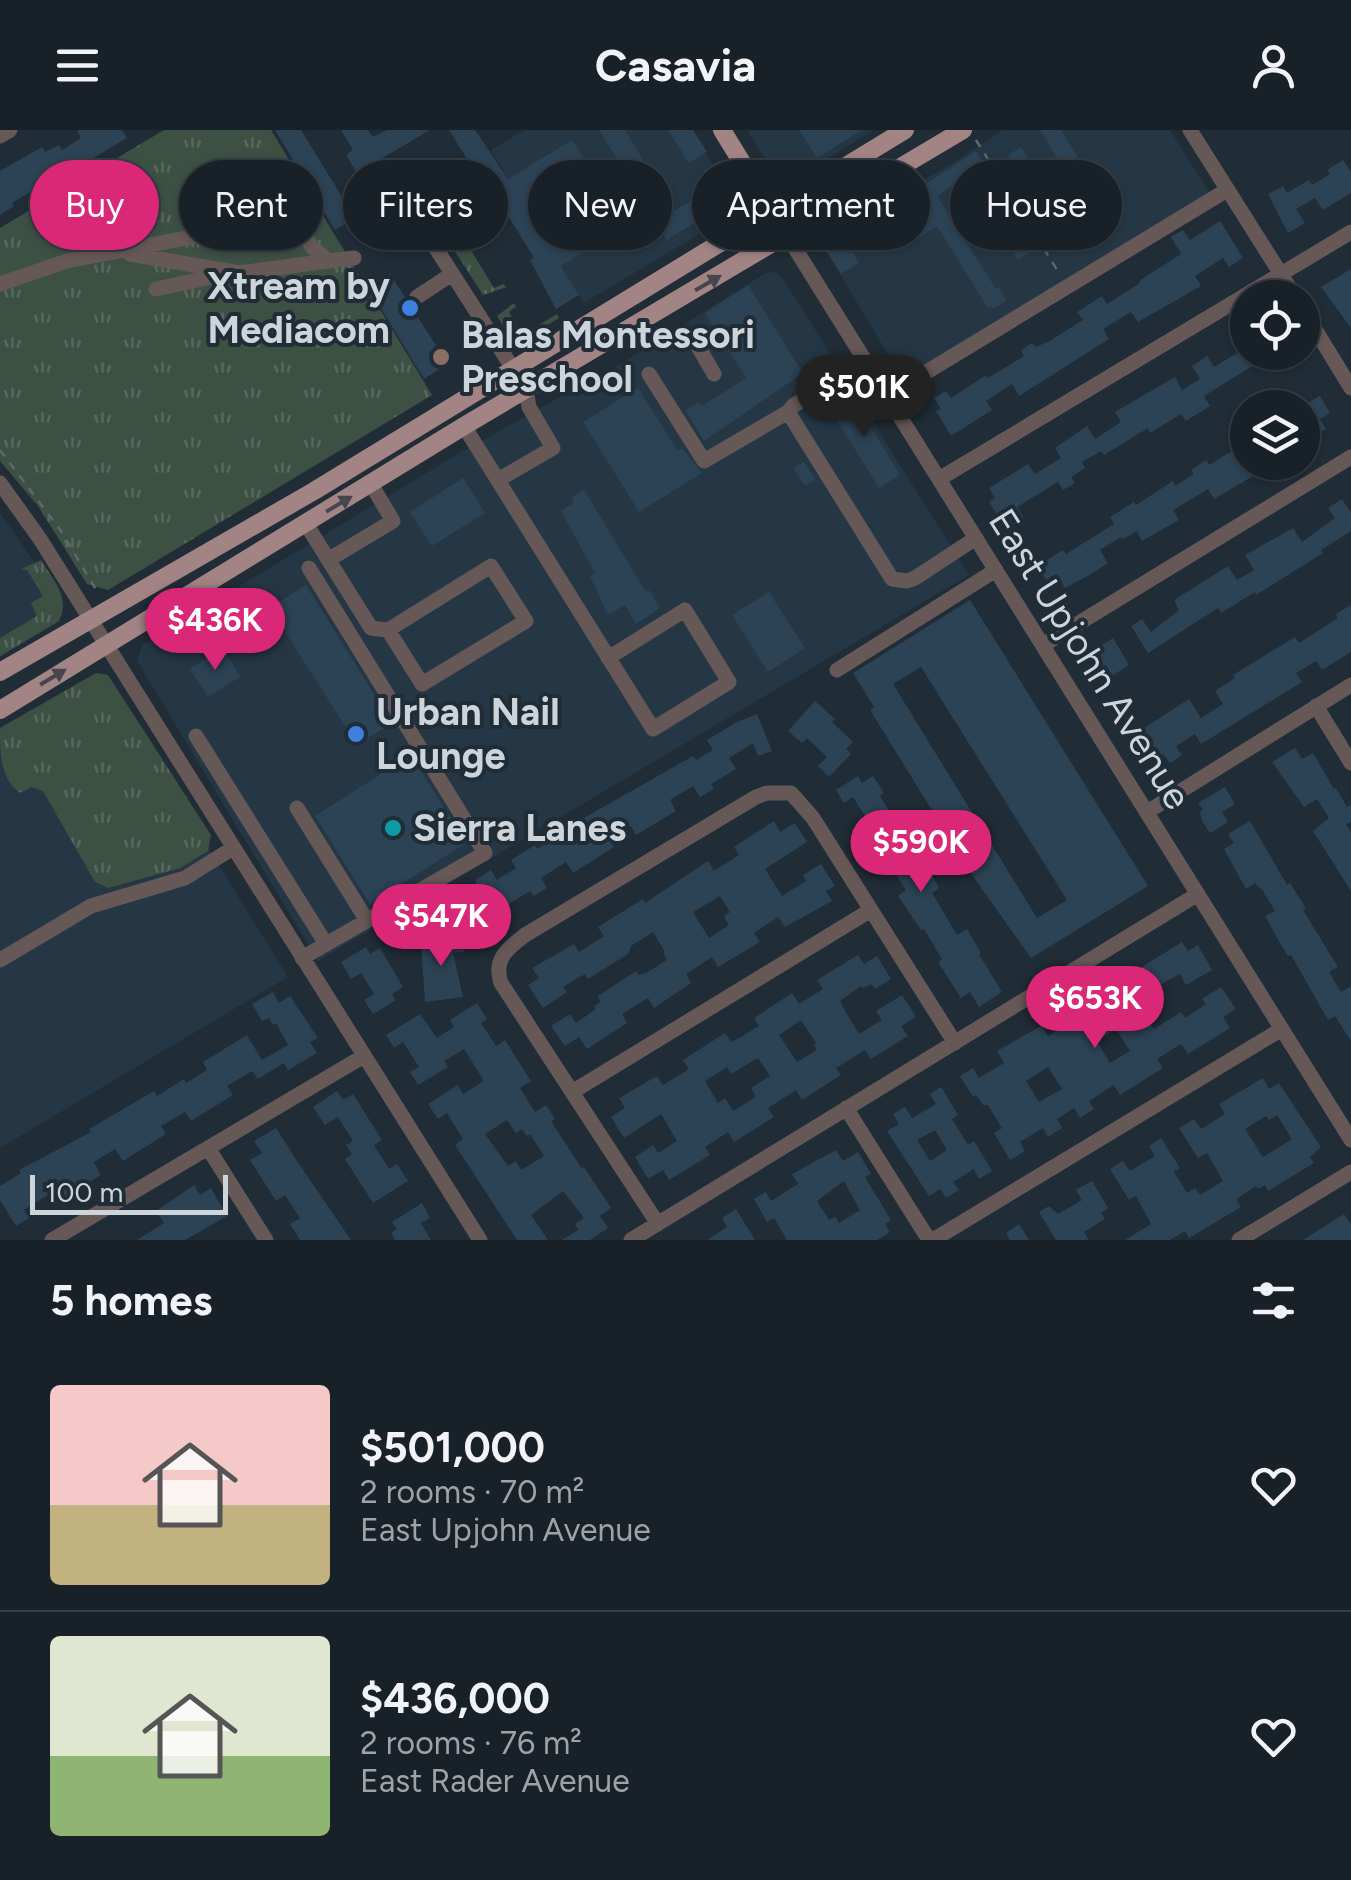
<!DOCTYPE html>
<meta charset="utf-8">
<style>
body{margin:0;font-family:Figtree,sans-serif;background:#252e34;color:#f1f3f6;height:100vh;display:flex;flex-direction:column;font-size:38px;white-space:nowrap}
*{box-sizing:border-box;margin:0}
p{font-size:32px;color:#9fa3a8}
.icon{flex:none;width:55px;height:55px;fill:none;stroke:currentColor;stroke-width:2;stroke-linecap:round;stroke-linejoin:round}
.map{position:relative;height:1110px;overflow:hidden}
.sheet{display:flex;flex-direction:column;background:#182128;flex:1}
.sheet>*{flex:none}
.guide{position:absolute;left:30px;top:30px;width:1292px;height:90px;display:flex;gap:20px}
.tools{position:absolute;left:1230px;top:150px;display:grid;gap:20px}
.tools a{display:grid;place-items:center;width:90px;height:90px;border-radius:50%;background:#182128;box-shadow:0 2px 8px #0004,0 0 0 2px #363e45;font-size:50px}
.scale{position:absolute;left:30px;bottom:25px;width:198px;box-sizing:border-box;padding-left:10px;border:5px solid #cdd5db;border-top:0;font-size:28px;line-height:35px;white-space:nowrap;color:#cdd5db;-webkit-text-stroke:8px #202c36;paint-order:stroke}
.price{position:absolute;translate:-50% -85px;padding:0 22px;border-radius:35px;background:#db2777;color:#fff;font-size:32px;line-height:65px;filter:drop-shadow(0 2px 5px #0008)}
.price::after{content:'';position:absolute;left:50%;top:60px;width:30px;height:22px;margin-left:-15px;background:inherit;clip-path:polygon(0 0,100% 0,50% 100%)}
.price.on{background:#222;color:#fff}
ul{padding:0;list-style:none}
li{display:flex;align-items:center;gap:30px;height:250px;padding:0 50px}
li+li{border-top:2px solid #363e45}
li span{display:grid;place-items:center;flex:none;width:280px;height:200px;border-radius:10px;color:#555}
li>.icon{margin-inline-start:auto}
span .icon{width:120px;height:120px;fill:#fffc;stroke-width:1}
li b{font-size:42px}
h2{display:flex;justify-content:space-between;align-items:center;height:120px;padding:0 50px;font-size:42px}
.chip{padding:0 35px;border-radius:45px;background:#182128;box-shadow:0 2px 8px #0004,0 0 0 2px #363e45;font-size:35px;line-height:90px}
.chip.on{background:#db2777;color:#fff}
header{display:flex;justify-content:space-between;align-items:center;height:130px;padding:0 50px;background:#182128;font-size:45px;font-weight:700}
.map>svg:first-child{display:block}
.built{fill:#253745}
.grass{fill:url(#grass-tufts)}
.building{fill:#2c4356;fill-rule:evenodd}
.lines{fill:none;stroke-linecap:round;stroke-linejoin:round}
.path{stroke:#5e6871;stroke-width:2.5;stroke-dasharray:8 8;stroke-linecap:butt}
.minor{stroke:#675858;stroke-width:15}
.major{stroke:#a28485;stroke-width:18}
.oneway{fill:#47464e}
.shop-dot{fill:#3f7fe0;stroke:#202c36;stroke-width:4}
.education-dot{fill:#8d6e63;stroke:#202c36;stroke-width:4}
.culture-dot{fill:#0f9aa8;stroke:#202c36;stroke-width:4}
.labels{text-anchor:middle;stroke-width:8;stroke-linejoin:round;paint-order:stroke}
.poi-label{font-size:38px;font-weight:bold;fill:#cdd5db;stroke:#202c36;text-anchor:start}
.street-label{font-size:38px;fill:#cdd5db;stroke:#202c36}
</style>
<header><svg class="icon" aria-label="menu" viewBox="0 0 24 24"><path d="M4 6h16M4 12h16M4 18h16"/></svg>Casavia<svg class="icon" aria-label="person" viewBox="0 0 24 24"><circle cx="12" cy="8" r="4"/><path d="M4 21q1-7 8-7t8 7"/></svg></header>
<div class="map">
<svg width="1351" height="1110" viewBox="0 0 1351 1110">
<defs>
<pattern id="grass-tufts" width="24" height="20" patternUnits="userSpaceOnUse" patternTransform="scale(2.5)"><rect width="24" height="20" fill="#3d5044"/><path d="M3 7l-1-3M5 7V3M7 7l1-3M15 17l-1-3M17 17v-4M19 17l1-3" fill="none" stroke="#58685e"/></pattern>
</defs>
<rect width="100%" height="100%" fill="#202c36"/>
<path class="built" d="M524 0H691L736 72 733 84 584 173 491 20Z
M747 0H874L794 49 776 45Z
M1003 0H1170L1217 74 910 261 825 119 827 105 953 33Z
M774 142 782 147 969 445 318 831 137 531 142 515 456 325 627 230 766 143Z
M0 382 63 475 57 493 0 527Z
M108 556 288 847 0 1018V606Z"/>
<path class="grass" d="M164 0H271L432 265 108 460 87 454 38 376 0 331V98Z
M469 94 471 97 461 104 494 158 503 154 507 157 483 165 449 112V107Z
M514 173 516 177 509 182 522 205 557 184 559 188 526 208 508 204 497 186Z
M41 430C53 450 71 467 59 491L0 526V508L37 486 31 473 43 466 27 440 21 439Z
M96 543 108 545 211 705 208 721 180 738 108 758 95 752 43 661 31 657 21 663C0 651 0 623 0 598Z"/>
<path class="building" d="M77 0H122L127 8 48 55 47 52 12 73 14 76 0 85V41L42 17 45 22 59 15 62 20 81 8Z
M275 0H301L355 88 335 100Z
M341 0H368L373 7 387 0H430L357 43 346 25 353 20Z
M449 0H475L508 49 572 10 587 33 552 55 576 94 611 72 626 96 561 136 579 165 556 179 530 130 534 128 483 45 479 48Z
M599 0H625L674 81 694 69 704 87 667 110Z
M668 0H693L707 22 689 33Z
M799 0H862L817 28Z
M1040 0H1061L1112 82 1097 92Z
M1021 17 1065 88 1049 98 1014 42 1018 40 1008 25Z
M976 21 990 43 985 46 1032 121 1018 130 966 48 937 66 996 159 999 158 1005 168 1006 171 993 179 991 176 988 178 937 96 906 116 881 77 907 61 909 65Z
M1343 30 1351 42V63L1323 80 1315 68 1296 79 1305 93 1288 103 1268 64 1283 56 1287 63 1309 50 1312 55 1330 44 1327 40Z
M1220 91 1243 128 1229 137 1223 128 1195 146 1201 156 1138 192 1131 182 1103 199 1109 209 1019 266 1012 254 986 271 992 280 951 306 936 281 941 279 934 268 946 261 951 268 986 245 988 248 1024 226 1021 220 1032 213 1035 217 1048 212 1083 190 1077 182 1102 166 1107 174 1140 153 1139 151 1181 124 1171 107 1183 100 1190 110Z
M845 109 859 133 841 144 826 120Z
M1351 139V198L1321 157Z
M390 144 448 234 424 249 368 157Z
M748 155 803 243 704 311 685 280 699 272 702 276 746 248 705 183Z
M1248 202V222H1275L1204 266 1210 276 1186 291 1181 284 1150 303 1148 298 1104 325 1101 321 1082 332 1085 338 1071 347 1075 353 1063 360 1058 352 1017 377 1024 388 1006 399 989 372 995 368 989 358 1028 334 1035 344 1061 328 1055 318 1087 296 1095 309 1121 292 1115 282 1175 247 1182 260 1200 249 1192 236 1207 226 1214 237 1242 220 1236 210Z
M638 258 678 321 682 318 702 343 639 382 583 292Z
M850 263 900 345 879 358 828 276Z
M1320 266 1330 283 1320 289 1326 299 1302 313V276Z
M1248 311V332H1252L1258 343 1214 369 1208 359 1173 380 1179 390 1142 411 1137 401 1123 409 1121 407 1100 420 1108 433 1091 444 1065 458 1056 444 1046 450 1037 436 1063 420 1066 424 1114 394 1110 387 1134 372 1136 375 1173 351 1175 356 1194 344 1191 340 1206 330 1209 335Z
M804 332 815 349 805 356 793 338Z
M463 348 485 383 432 416 410 382Z
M584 360 646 462 649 460 660 478 636 494 625 475 608 485 590 446 595 443 561 381 574 373 571 368Z
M1342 369 1351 383V401L1321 420 1323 423 1256 465 1255 462 1221 483 1218 478 1148 523 1131 496 1142 489 1151 502 1179 480 1174 470 1228 436 1237 450 1254 440 1245 425 1293 398 1302 412 1335 388 1328 378Z
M306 455 392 593 357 615 270 478Z
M769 462 805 518 768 542 732 485Z
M970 470 1148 756 1031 828 972 745 870 580 874 577 853 543ZM921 537 1067 770 1037 788 893 554Z
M1351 475V522L1322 540 1316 531 1296 543 1302 552 1201 614 1195 604 1176 616 1182 625 1170 633 1163 624 1150 632 1132 606 1189 569 1201 588 1223 574 1215 561 1235 548 1233 545 1295 507 1299 513 1338 488 1336 484Z
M1113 508 1129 535 1107 549 1091 522Z
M223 518 240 547 208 567 190 539Z
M815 571 835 589 832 592 853 612 846 619 851 624 829 647 818 636 827 627 807 608 802 613 788 601Z
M757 584 772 621 758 626 753 613 729 628 736 639 711 654 714 659 700 667 693 656 670 670 676 681 636 705 631 696 609 709 614 717 573 743 566 732 541 748 547 758 534 766 530 761 507 775 502 768 490 775 475 750 491 740 497 750 516 738 511 730 535 715 537 719 559 705 561 710 567 706 570 710 589 698 584 688 693 626 696 630 713 620 707 610 737 592Z
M1295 618 1302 629 1313 623 1334 659 1336 658 1347 677 1351 674V692L1346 694 1351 702V761L1313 701 1329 688 1317 669 1304 677 1272 632Z
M411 625 466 713 370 774 315 686Z
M858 646 862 653 873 646 884 663 880 666 893 687 886 692 890 699 888 700 900 719 914 710 939 758 932 763 957 805 967 799 981 823 979 824 1002 862 979 877 970 862 961 868 938 832 942 829 924 799 921 800 898 766 906 760 889 733 881 738 856 699 868 691 853 667 844 673 836 660Z
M1225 657 1235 674 1222 682 1228 692 1210 703 1202 691 1200 682 1203 680 1198 673Z
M774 691 780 702 795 693 807 712 765 739 782 766 806 751 803 745 821 734 835 756 826 761 832 771 785 797 778 787 754 803 760 812 718 837 712 827 686 844 691 853 654 878 648 868 622 884 627 893 587 919 579 907 565 916 551 896 570 884 576 893 596 879 594 876 601 872 598 866 636 841 639 845 646 843 667 830 663 823 665 822 653 802 631 816 628 824 588 849 585 844 563 857 567 862 543 878 528 855 539 848 532 838 574 814 579 822 604 806 598 797 643 769 645 773 708 731 714 741 739 725 734 717ZM720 766 730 782 724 786 729 795 709 808 693 782Z
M1250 691 1287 755 1290 753 1306 778 1303 780 1338 837 1329 842 1341 862 1351 856V911L1335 886 1328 890 1291 825 1288 826 1280 813 1265 786 1275 781 1263 761 1255 753 1246 759 1224 719 1234 713 1228 704Z
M455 757 489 774 477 798 443 781Z
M462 807 464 822 453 823 463 867 425 872 421 812Z
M1182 812 1188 821 1198 815 1212 840 1186 855 1180 844 1156 857 1164 870 1143 882 1154 899 1181 882 1185 888 1206 874 1202 869 1221 857 1236 879 1223 887 1230 898 1188 924 1181 914 1157 929 1163 938 1120 965 1114 955 1089 971 1094 979 1080 988 1074 978 1057 989 1062 998 1048 1007 1043 998 1020 1012 1025 1021 1010 1030 994 1003 1002 998 988 975H983L976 965 973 967 960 946 973 938 979 948 1004 933 997 921 1041 896 1048 906 1073 891 1067 882 1109 855 1115 865 1145 847 1140 838ZM1116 899 1130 921 1110 933 1097 911ZM1048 937 1062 959 1039 972 1026 951Z
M366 817 370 824 380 818 403 857 392 864 396 870 373 884 364 870 374 864 361 843 351 849 341 832Z
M858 825 864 834 877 826 891 849 875 859 871 854 863 858 861 856 840 871 844 879 859 904 882 890 876 881 902 865 916 887 901 896 908 906 871 929 865 920 836 938 841 945 802 970 796 960 768 978 774 987 734 1012 728 1002 705 1017 710 1025 669 1050 663 1040 648 1049 635 1027 653 1015 658 1023 677 1011 661 984 624 1008 611 987 625 978 619 968 657 946 663 955 689 939 683 930 725 903 731 912 741 907 759 896 754 888 792 863 799 874 823 859 817 850ZM801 890 816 913 814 915 817 920 797 932 779 905ZM758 928 770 946 751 958 756 967 733 981 725 968 718 973 705 951 727 937 731 944Z
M273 862 279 873 290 866 318 908 310 912 317 923 288 940 284 933 258 949 252 941 227 956 233 965 191 991 185 982 161 996 166 1004 123 1031 115 1019 94 1032 101 1045 51 1074 46 1066 24 1080 29 1088 16 1096 0 1070V1056L21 1043 19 1040 91 1002 89 999 154 961 157 966 184 949 186 953 207 940 203 932 247 905 262 930 288 915 276 893 273 895 269 888 262 891 252 874Z
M477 873 487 889 481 893 496 916 505 910 531 951 520 958 535 982 546 975 555 989 551 991 582 1039 584 1037 611 1078 600 1086 608 1098 590 1110H562L578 1100 575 1094 584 1088 563 1061 531 1085 548 1110H517L455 1015 463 1009 447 983 438 989 428 974 458 955 463 964 484 951 464 919 444 931 448 937 418 955 410 942 419 937 403 912 394 918 386 905 420 884 437 908 454 897 450 890ZM507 990 516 1003 522 999 527 1006 530 1004 544 1026 521 1040 516 1031 508 1036 485 1004Z
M1263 948 1269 959 1279 953 1321 1017 1310 1027 1314 1033 1268 1061 1265 1055 1258 1059 1256 1056 1236 1069 1241 1077 1189 1108 1185 1101 1170 1110H1125L1151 1094 1136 1066 1129 1070 1110 1039 1123 1031 1130 1041 1155 1026 1149 1016 1161 1008 1180 1038 1174 1042 1187 1063 1195 1058 1200 1065 1223 1051 1207 1023 1198 1028 1179 998 1194 989 1201 999 1225 984 1219 974ZM1277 985 1292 1009 1263 1027 1245 999 1266 986 1269 990Z
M941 957 958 985 952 989 968 1015 974 1011 992 1041 979 1049 974 1039 953 1052 959 1060 946 1068 940 1059 929 1066 887 1001 899 994 893 984 905 977 912 988 936 974 930 964ZM935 1000 947 1020 930 1031 917 1010Z
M337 961 343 970 353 964 382 1010 374 1015 389 1039 397 1034 408 1051 373 1073 345 1029 352 1024 346 1015 353 1011 338 987 325 995 313 977Z
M276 998 299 1034 351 1110H300L290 1094 300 1088 285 1065 276 1071 250 1030 262 1023 254 1011Z
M836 1020 843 1031 858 1022 871 1044 865 1047 891 1090 885 1094 890 1102 877 1110H787L774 1088 767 1092 754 1069 766 1062 771 1071 798 1054 792 1044ZM844 1051 860 1080 839 1093 835 1087 829 1090 817 1071Z
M1092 1051 1108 1078 1101 1083 1105 1089 1084 1102 1089 1110H1056L1039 1082 1049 1076 1058 1084 1082 1070 1076 1060Z
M194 1055 200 1065 211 1058 227 1086 185 1110H137L164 1093 156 1081Z
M422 1073 430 1088 421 1093 431 1110H395L391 1103 397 1099 392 1092Z
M736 1079 755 1110H707L727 1097 722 1088Z
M1344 1084 1351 1095V1110H1303Z
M1019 1094 1029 1110H1010L1006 1103Z"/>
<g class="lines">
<path class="path" d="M976 10 1059 143
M0 320 61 401 98 463"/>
<path class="minor" d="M1190 0 1296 168
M0 6 10 0
M405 70 526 259 529 277 553 318 498 350
M773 83 1351 1010
M130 124 240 143 328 131
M0 154 67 131 275 91 300 97 312 117 328 131 354 128
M156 159 216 146
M417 167 452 144
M1302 178 1351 258
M696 213 714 244
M649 244 704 331 788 282 793 276 866 231
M887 266 1227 60
M788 282 892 449 907 451 915 448 976 408
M464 296C527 397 590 498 653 599L729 552 685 480 608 528
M939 349 1351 102
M0 353 40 409 480 1110
M306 394 371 498 388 500 491 436 526 491 422 554 388 500
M328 430 393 391 371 354
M1043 515 1351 327
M837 540 996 440
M1316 576 1351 633
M196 606 326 814
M297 678 366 789
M1147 682 1351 555
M302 828 485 723 309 438
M0 830 91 776 185 748 233 718
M572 962 871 780
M846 978 929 1110
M208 1018 266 1110
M658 1094 501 853C493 829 508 818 525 805L756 667 767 663H791L813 688 955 913
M52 1110 364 926
M631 1110 1198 764
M933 1110 1282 899
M1239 1110 1351 1042"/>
<path class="major" d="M722 0 773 83
M0 542 314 361 905 0
M0 580 464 296 963 0"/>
</g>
<defs><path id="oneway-solid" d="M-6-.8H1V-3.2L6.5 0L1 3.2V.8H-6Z" transform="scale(2.5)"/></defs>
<g class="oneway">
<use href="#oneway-solid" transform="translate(708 153) rotate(-30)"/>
<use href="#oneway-solid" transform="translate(339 374) rotate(-31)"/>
<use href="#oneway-solid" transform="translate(53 547) rotate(-31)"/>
</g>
<g class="shop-dot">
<circle cx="410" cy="178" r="10"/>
<circle cx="356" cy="604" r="10"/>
</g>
<circle class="education-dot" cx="441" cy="227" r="10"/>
<circle class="culture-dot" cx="393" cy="698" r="10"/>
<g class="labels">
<g class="poi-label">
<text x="390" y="169" text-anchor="end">Xtream by<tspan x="390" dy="44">Mediacom</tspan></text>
<text x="461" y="218">Balas Montessori<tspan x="461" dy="44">Preschool</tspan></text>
<text x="376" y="595">Urban Nail<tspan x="376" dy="44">Lounge</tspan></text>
<text x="413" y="711">Sierra Lanes</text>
</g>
<g class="street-label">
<text transform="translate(1090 529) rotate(58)" y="13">East Upjohn Avenue</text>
</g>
</g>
</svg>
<div class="tools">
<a><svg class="icon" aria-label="locate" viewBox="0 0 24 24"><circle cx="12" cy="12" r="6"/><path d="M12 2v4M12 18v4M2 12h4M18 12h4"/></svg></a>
<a><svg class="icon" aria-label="layers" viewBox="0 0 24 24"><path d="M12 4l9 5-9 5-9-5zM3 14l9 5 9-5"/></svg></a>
</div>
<div class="scale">100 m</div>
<b class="price on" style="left:864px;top:310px">$501K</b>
<b class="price" style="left:215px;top:543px">$436K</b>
<b class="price" style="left:921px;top:765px">$590K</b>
<b class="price" style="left:441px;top:839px">$547K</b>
<b class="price" style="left:1095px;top:921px">$653K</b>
<div class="guide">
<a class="chip on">Buy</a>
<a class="chip">Rent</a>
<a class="chip">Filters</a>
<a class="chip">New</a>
<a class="chip">Apartment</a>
<a class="chip">House</a>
</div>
</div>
<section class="sheet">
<h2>5 homes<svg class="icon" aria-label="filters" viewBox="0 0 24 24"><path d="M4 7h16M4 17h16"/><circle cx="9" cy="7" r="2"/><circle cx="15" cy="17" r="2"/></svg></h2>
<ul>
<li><span style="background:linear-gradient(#f6c9c9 60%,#c2b280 0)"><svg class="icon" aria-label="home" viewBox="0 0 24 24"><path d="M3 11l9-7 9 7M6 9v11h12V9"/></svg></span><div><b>$501,000</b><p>2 rooms · 70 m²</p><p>East Upjohn Avenue</p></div><svg class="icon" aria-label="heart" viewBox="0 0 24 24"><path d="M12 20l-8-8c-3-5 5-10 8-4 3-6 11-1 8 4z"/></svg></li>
<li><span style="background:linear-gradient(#dfe7d0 60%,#8fb573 0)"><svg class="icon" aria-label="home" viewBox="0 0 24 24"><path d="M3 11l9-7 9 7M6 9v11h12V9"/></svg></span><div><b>$436,000</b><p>2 rooms · 76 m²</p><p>East Rader Avenue</p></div><svg class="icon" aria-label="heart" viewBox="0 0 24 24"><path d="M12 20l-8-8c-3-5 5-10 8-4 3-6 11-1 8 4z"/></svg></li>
</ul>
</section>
